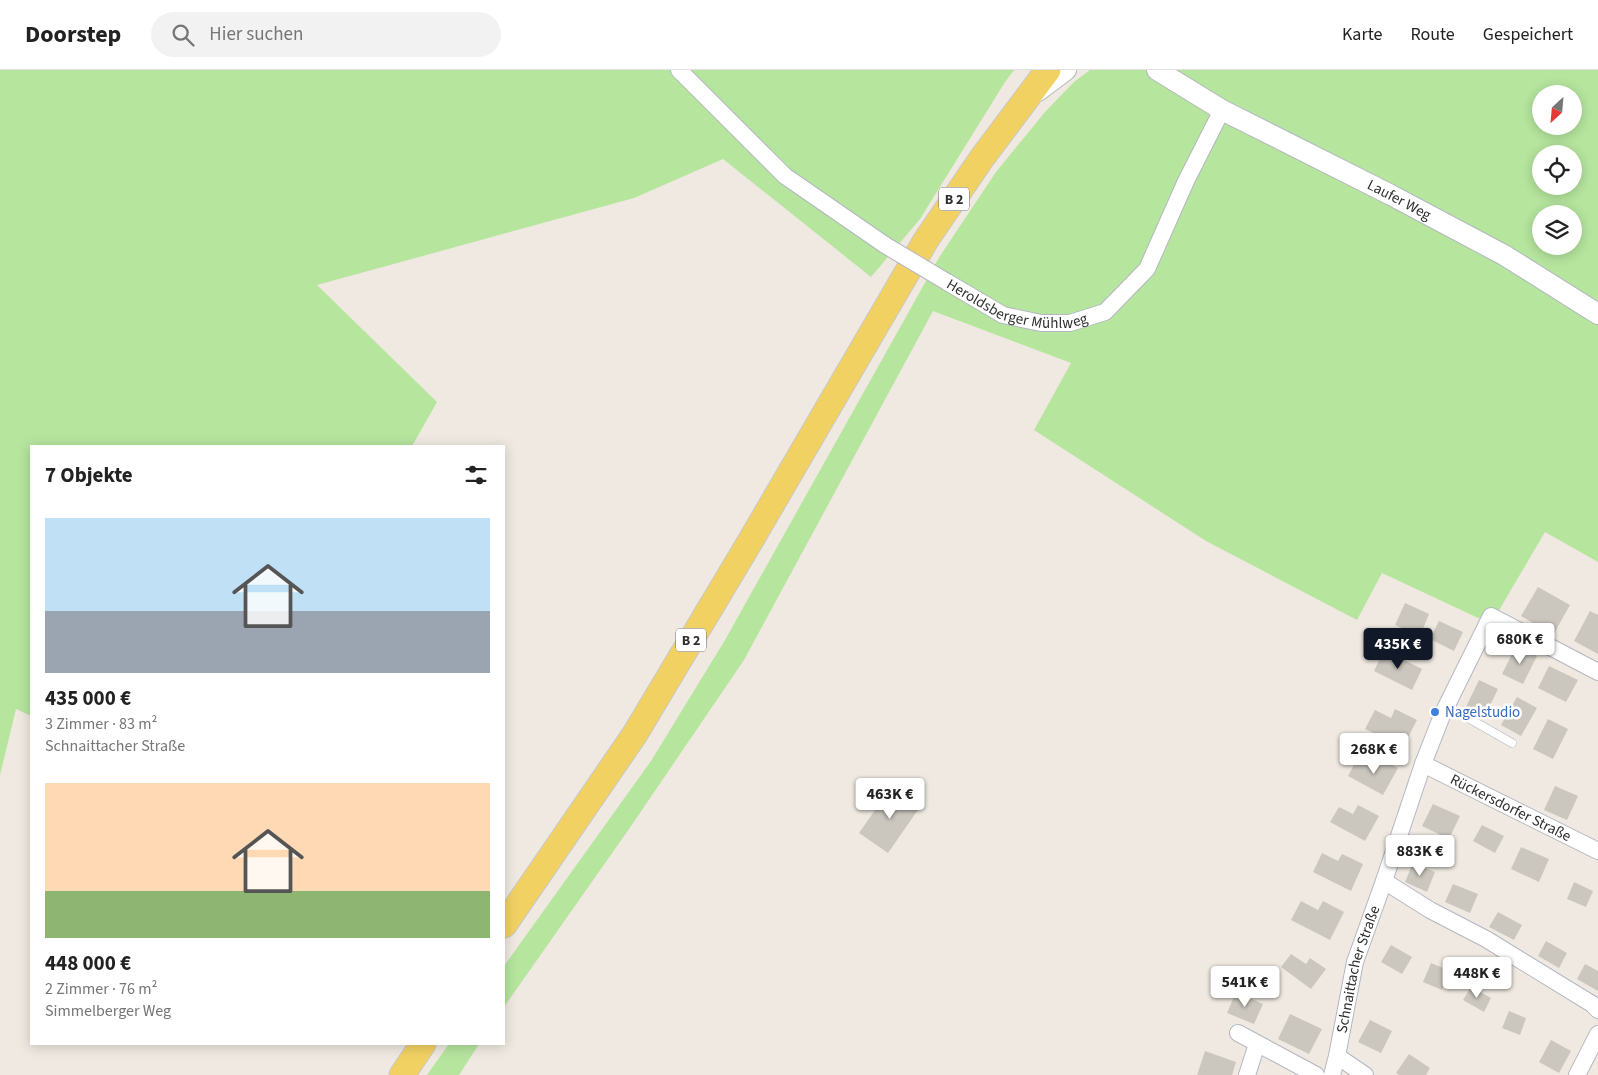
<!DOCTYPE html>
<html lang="de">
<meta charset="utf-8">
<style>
body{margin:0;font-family:"Source Sans 3",sans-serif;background:#f2f2f2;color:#222;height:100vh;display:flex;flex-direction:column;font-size:19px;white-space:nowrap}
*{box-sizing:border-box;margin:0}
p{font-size:16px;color:#767676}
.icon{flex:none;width:28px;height:28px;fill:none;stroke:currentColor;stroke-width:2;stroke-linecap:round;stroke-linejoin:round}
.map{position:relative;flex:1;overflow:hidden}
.side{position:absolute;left:30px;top:375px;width:475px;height:600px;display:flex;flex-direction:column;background:#fff;border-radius:0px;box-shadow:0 2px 12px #0003}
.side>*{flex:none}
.needle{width:32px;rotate:206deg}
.controls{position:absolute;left:1532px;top:15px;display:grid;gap:10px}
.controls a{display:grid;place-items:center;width:50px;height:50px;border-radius:50%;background:#fff;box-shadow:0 2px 12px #0003;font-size:25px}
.price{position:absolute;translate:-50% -42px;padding:0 11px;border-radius:5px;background:#fff;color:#222;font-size:16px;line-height:32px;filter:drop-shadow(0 1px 2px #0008)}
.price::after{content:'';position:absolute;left:50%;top:30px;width:15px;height:11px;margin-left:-8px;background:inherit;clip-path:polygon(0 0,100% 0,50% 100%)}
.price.on{background:#111827;color:#fff}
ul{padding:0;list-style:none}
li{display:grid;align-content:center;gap:10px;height:265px;padding:0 15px}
li span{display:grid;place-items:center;height:155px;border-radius:0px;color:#555}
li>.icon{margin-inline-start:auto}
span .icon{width:90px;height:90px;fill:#fffc;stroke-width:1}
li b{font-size:21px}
h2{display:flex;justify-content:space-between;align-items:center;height:60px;padding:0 15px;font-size:21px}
header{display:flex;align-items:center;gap:30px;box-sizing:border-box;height:70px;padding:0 25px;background:#fff;border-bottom:1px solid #e0e0e0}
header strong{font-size:24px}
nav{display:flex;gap:28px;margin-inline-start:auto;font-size:18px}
.search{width:350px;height:45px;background:#f2f2f2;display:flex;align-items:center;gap:12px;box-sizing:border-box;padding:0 18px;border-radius:28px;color:#767676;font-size:19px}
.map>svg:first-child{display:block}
.green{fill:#b6e59e;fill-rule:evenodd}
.building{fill:#cbc7bf}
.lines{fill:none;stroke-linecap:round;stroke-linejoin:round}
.service-casing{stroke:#b4b7c1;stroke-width:9}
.minor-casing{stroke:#b4b7c1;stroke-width:18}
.tertiary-casing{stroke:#b4b7c1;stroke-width:22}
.primary-casing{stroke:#c9c9c9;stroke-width:27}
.service{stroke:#fff;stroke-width:8}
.minor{stroke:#fff;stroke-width:16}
.tertiary{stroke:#fff;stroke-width:20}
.primary{stroke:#f2d163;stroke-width:25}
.minor-bridge-casing{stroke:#b4b7c1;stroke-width:18;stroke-linecap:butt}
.minor-bridge{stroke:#fff;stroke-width:16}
.shop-dot{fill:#3f7fe0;stroke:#fff;stroke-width:2}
.labels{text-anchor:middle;stroke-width:5;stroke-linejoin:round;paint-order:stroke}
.shield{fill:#fff;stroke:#6d6d6d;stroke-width:1}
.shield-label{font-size:14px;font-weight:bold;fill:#2e2e2e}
.street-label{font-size:15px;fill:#2e2e2e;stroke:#fff}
.shop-label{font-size:15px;fill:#366cbe;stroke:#fff;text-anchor:start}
</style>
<header>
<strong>Doorstep</strong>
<div class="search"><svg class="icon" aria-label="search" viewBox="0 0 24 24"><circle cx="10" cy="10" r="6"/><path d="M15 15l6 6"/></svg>Hier suchen</div>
<nav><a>Karte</a><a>Route</a><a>Gespeichert</a></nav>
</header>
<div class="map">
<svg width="1598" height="1005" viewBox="0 0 1598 1005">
<rect width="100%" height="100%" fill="#efe9e1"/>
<path class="green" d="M0 0H1014L1005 12 920 149 871 207 723 89 634 128 317 215 437 332 412 376H31V646L16 639 0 705Z
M1090 0H1598V492L1545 462 1491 554 1382 503 1357 550 1206 471 1034 360 1071 293 933 241 744 590 629 759 504 937V896L651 691 725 570 940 186 996 102 1045 42 1074 12ZM1541 24H1574V56H1541ZM1541 84H1574V116H1541ZM1541 144H1574V176H1541Z
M449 974H479L459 1005H427Z"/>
<path class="building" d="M1538 517 1570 535 1553 565 1521 546Z
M1405 533 1429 544 1420 566 1395 555Z
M1590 541 1598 545V584L1574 571Z
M1439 551 1463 562 1454 581 1430 569Z
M1516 576 1537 586 1523 614 1502 604Z
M1384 580 1422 599 1412 620 1374 601Z
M1549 596 1578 610 1566 632 1538 618Z
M1479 610 1498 619 1484 648 1465 639Z
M1517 627 1537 638 1521 666 1501 655Z
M1395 639 1417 650 1403 677 1365 659 1375 640 1391 648Z
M1548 649 1568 659 1553 689 1533 679Z
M1377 687 1398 698 1383 725 1348 706 1357 689 1371 697Z
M892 716 920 737 888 783 859 763Z
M1555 716 1578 726 1567 750 1544 740Z
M1433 734 1460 746 1449 769 1422 756Z
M1358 735 1379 746 1365 771 1330 752 1339 737 1353 744Z
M1482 755 1504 766 1495 783 1473 771Z
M1521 777 1549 789 1539 812 1511 799Z
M1322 783 1338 791 1342 784 1363 794 1351 821 1313 802Z
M1413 793 1435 802 1427 822 1405 812Z
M1574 812 1593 821 1586 837 1567 829Z
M1453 814 1478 824 1470 843 1445 832Z
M1301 831 1318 840 1323 831 1344 842 1330 870 1291 850Z
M1498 842 1522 855 1514 870 1489 857Z
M1546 871 1567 883 1559 898 1538 886Z
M1391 875 1412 887 1402 904 1381 892Z
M1291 884 1306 894 1310 888 1326 899 1311 919 1281 897Z
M1431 893 1450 901 1442 920 1423 912Z
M1585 894 1598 901V921L1577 909Z
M1471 917 1491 928 1484 942 1463 930Z
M1236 922 1263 934 1254 954 1227 943Z
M1509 941 1526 948 1520 965 1502 958Z
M1290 944 1322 959 1309 984 1278 969Z
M1370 950 1392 961 1381 983 1358 972Z
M1551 970 1571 981 1559 1003 1539 992Z
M1205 981 1236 992 1232 1005H1197Z
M1409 984 1430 998 1426 1005H1399L1396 1003Z"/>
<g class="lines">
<defs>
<path id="service" d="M1447 636 1512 673"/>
<g id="minor">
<path d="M679 0 785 106 885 175"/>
<path id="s1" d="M947 212 1003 245 1041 253H1070L1105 242 1147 199 1186 111 1222 40"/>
<path id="s2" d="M1423 694 1598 781"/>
<path d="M1384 811 1430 840 1486 869 1592 934 1598 940"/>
<path d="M1238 963 1316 1005"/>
<path d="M1337 986 1365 1005"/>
<path d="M1247 1005 1257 974"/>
<path id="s3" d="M1332 1005 1337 986 1355 892 1384 811 1423 694 1443 643 1491 546 1598 602"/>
<path d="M1577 1005 1598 964"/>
</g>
<g id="tertiary">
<path id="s4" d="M1157 0 1222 40 1391 125 1504 185 1598 244"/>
<path d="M1038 21 1066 0"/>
</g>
<path id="primary" d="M504 855 635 664 751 470 926 170 982 88 1048 0
M402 1005 423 974"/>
</defs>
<use href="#service" class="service-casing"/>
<use href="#minor" class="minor-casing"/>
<use href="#tertiary" class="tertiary-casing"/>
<use href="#primary" class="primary-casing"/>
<use href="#service" class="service"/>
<use href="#minor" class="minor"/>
<use href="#tertiary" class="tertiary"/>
<use href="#primary" class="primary"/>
<defs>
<path id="minor-bridge" d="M885 175 947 212"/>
</defs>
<use href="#minor-bridge" class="minor-bridge-casing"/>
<use href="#minor-bridge" class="minor-bridge"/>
</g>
<circle class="shop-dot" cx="1435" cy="642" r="5"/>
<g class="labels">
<g class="shield">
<rect x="939" y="117.5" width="30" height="23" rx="4"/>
<rect x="676" y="558.5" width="30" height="23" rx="4"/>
</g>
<g class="shield-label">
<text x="954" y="134">B 2</text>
<text x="691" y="575">B 2</text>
</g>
<g class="street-label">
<text dy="5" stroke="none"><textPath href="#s4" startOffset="275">Laufer Weg</textPath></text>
<text dy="5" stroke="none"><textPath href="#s1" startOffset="76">Heroldsberger Mühlweg</textPath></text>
<text dy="5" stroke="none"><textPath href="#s2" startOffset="98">Rückersdorfer Straße</textPath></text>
<text dy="5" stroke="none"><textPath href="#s3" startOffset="109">Schnaittacher Straße</textPath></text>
</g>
<g class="shop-label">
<text x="1445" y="647">Nagelstudio</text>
</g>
</g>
</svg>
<div class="controls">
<a><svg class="needle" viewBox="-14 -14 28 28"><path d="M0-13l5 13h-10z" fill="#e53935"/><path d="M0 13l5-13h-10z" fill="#767676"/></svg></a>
<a><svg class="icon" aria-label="locate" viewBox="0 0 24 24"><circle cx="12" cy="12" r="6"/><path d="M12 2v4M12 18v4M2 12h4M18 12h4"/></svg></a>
<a><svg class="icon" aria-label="layers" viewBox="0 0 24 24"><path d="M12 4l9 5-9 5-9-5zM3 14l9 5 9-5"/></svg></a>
</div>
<b class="price" style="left:1520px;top:595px">680K €</b>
<b class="price on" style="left:1398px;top:600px">435K €</b>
<b class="price" style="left:1374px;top:705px">268K €</b>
<b class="price" style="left:890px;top:750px">463K €</b>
<b class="price" style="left:1420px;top:807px">883K €</b>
<b class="price" style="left:1477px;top:929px">448K €</b>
<b class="price" style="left:1245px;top:938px">541K €</b>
<section class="side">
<h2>7 Objekte<svg class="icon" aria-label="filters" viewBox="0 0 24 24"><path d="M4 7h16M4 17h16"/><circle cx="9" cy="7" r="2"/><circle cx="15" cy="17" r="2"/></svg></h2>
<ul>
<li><span style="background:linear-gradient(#bfe0f5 60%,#9aa5b1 0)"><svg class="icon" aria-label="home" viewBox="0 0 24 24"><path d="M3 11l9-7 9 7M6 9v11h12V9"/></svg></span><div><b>435 000 €</b><p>3 Zimmer · 83 m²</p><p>Schnaittacher Straße</p></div></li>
<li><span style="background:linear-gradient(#ffd9b3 70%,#8fb573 0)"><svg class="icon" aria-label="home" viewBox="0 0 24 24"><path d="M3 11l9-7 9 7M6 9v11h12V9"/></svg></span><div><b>448 000 €</b><p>2 Zimmer · 76 m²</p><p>Simmelberger Weg</p></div></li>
</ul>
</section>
</div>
